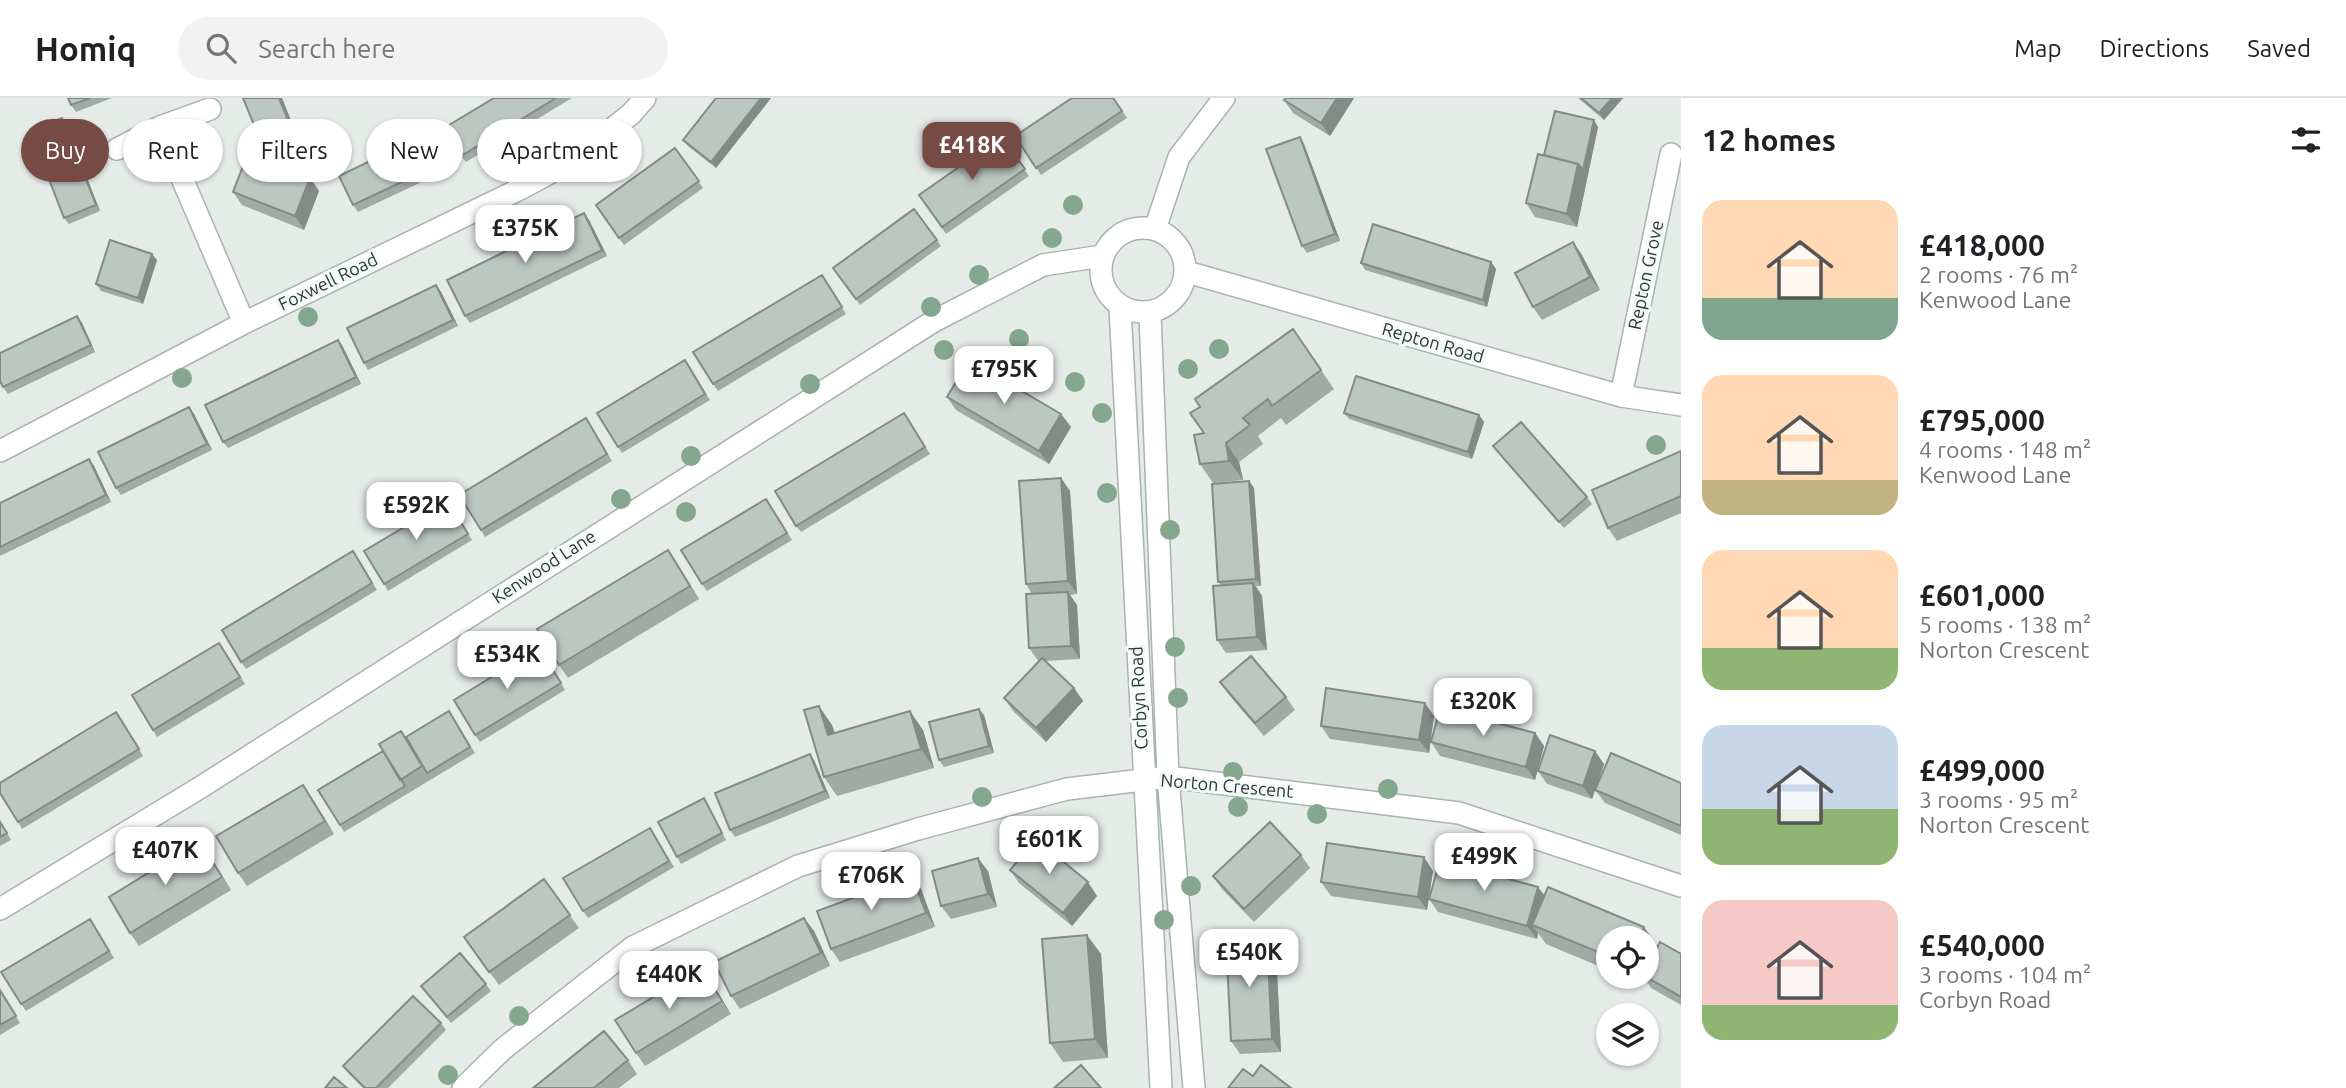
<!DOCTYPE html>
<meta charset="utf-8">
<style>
body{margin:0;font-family:Ubuntu,sans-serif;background:#f2f2f2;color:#202124;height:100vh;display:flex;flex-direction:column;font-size:26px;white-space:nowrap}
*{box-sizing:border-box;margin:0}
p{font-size:23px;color:#757577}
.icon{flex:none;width:38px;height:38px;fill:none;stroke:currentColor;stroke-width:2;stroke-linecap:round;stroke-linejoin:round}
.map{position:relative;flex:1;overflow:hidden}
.sheet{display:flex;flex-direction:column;background:#fff;width:665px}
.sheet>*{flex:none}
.banner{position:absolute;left:21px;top:21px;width:665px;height:63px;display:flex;gap:14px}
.fabs{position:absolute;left:1596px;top:828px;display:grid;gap:14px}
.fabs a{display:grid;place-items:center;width:63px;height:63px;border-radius:50%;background:#fff;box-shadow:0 2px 5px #0004;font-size:35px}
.price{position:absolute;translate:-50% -60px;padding:0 16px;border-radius:14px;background:#fff;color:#222;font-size:23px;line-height:46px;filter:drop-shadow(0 2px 4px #0008)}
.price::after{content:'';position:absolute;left:50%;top:42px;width:21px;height:16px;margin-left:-10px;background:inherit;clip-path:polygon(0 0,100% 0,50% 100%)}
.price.on{background:#774b45;color:#fff}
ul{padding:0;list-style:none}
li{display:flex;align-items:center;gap:21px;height:175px;padding:0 21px}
li span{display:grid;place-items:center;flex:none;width:196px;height:140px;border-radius:21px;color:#555}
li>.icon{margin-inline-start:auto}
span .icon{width:84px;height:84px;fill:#fffc;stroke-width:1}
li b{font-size:30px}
h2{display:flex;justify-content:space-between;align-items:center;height:84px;padding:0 21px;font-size:30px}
.tag{padding:0 24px;border-radius:32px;background:#fff;box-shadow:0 2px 5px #0004;font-size:24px;line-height:63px}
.tag.on{background:#774b45;color:#fff}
header{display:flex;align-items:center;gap:42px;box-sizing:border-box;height:98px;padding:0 35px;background:#fff;border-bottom:2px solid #e0e0e0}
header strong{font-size:33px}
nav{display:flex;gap:38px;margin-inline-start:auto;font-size:24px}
.search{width:490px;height:63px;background:#f2f2f2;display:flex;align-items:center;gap:18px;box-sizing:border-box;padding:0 24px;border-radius:38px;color:#757577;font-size:26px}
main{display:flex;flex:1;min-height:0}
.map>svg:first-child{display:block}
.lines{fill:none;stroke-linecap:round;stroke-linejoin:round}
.minor-casing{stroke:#a8b4ae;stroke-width:24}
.minor{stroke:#fff;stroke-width:21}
.tree{fill:#84a78e}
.wall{fill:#a1aba6}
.shaded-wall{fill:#838b87}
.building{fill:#bbc7c1;stroke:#838b87;stroke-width:2}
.labels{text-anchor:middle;stroke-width:6;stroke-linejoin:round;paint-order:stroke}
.street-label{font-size:18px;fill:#263c34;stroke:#f5f9f7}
</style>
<header>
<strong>Homiq</strong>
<div class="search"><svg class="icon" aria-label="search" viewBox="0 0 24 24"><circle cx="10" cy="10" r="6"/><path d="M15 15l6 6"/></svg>Search here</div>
<nav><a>Map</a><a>Directions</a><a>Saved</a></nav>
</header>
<main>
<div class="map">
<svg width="1681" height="990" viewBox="0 0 1681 990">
<rect width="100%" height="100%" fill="#e5ece8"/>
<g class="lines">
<defs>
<path id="minor" d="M160 29 244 225
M117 51 160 29 210 11
M1101 172a42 42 0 1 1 84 0a42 42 0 1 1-84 0Z
M1155 131 1179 59 1224 0
M1187 174 1621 298 1681 307
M1120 210 1161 990
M1150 216 1168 679 1194 990
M1621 298 1671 56
M0 353 244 225 524 89 573 62 631 16 645 0
M0 811 201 689 934 223 1043 167 1102 158
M463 990 503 951 633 849 798 768 918 731 1067 691 1168 679 1459 715 1681 788"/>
</defs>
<use href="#minor" class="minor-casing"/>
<use href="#minor" class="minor"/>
</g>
<g class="tree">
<circle cx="1073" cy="107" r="10"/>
<circle cx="1052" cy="140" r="10"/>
<circle cx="979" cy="177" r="10"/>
<circle cx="931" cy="209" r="10"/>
<circle cx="308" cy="219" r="10"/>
<circle cx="1019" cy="241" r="10"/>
<circle cx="1219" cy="251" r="10"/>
<circle cx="944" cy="252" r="10"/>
<circle cx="1188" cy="271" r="10"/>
<circle cx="182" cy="280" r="10"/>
<circle cx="1075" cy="284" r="10"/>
<circle cx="810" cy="286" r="10"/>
<circle cx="1102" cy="315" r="10"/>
<circle cx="1656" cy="347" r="10"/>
<circle cx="691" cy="358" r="10"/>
<circle cx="1107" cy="395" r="10"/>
<circle cx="621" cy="401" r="10"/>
<circle cx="686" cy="414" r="10"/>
<circle cx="1170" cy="432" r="10"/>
<circle cx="1175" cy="549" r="10"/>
<circle cx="1178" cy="600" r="10"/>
<circle cx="1233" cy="674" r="10"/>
<circle cx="1388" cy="691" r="10"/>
<circle cx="982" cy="699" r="10"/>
<circle cx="1238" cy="709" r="10"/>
<circle cx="1317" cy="716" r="10"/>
<circle cx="1015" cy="728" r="10"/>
<circle cx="1486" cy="750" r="10"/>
<circle cx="1191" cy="788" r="10"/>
<circle cx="1164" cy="822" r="10"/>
<circle cx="519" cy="918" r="10"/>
<circle cx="448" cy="977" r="10"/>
</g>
<path class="wall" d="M68 0H112L76 14 71 7Z
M243 0H282L297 38 265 51 261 44Z
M494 0H572L466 64 461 58Z
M716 0H771L716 70 688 48 683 42Z
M1114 0 1127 20 1041 77 1015 38Z
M1354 0 1330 38 1293 15 1284 2Z
M1578 0H1623L1604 22Z
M66 27 100 113 69 126 64 120Z
M1598 29 1577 129 1535 119 1526 105 1544 57Z
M1002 39 1029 78 946 136 919 97Z
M1300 39 1304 46 1340 143 1307 155 1302 148Z
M432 42 447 72 358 114 353 107Z
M675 50 703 90 624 147 596 107Z
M310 80 319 93 304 132 242 107 233 94Z
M914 111 941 148 860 207 833 170Z
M584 115 589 122 607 158 470 225 465 218Z
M1573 144 1582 157 1600 192 1542 222 1533 209Z
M157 162 143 206 101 193 96 186Z
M1491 164 1496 171 1487 209 1365 172 1361 165Z
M822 177 846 216 718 293 713 286Z
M436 187 441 194 458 228 368 272 364 265Z
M82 225 95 254 8 296 3 289Z
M1293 231 1334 291 1286 327 1281 320 1258 338 1263 346 1239 364 1243 382 1213 385 1200 366 1204 335 1200 309Z
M338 242 343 249 361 286 228 350 223 344Z
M690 269 710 302 622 355 618 349Z
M947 299 1061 316 1071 329 1049 366 956 312Z
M189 309 194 316 212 352 121 397 116 390Z
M1344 315 1479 317 1484 324 1472 361 1349 321Z
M586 320 612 363 485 439 481 432Z
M909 322 930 356 801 434 796 428Z
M1493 348 1587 399 1592 406 1564 430Z
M1681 353V415L1617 443 1608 430Z
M94 368 111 404 0 458V405Z
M1061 380 1070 393 1077 496 1070 497 1077 507 1080 561 1046 563 1074 590 1083 603 1046 644 1013 613 1004 600 1039 564 1029 550 1032 496 1026 486Z
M1249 383 1254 390 1261 488H1256L1262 498 1267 552 1226 555 1217 542 1221 487 1218 484Z
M766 401 792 442 707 493 702 486Z
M448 403 472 442 388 493 384 486Z
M668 452 699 501 568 580 559 567Z
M357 460 377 492 246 571 241 564Z
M224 552 245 586 157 639 153 632Z
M544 557 565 592 480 644 475 637Z
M1220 584 1286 599 1295 612 1264 638 1229 597Z
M449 613 475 655 344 734 340 727 383 653 401 633 406 639Z
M984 617 994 655 944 669 939 662Z
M1434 618 1429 655 1330 641 1321 628Z
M121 621 143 658 22 731 18 724Z
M832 627 835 635 923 632 934 670 837 698 824 679Z
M1535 635 1544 648 1535 682 1440 658 1431 644Z
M814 662 830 700 735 739 730 732Z
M1604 666 1596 690 1681 685V737L1605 705 1595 692 1592 701 1547 686 1538 673Z
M303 687 334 736 247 788 238 775Z
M704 700 708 707 726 742 681 766 677 759Z
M0 722 11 742 0 748Z
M650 730 674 769 588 820 583 813Z
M200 743 231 792 139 848 130 835Z
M1301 757 1310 770 1254 824 1222 791 1213 778Z
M1010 772 1097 798 1072 828 1019 785Z
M988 773 997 809 951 821 941 808Z
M1433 773 1427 812 1331 798 1321 784Z
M544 781 579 830 499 887 464 839Z
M921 791 935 829 840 864 831 851Z
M1545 798 1644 829 1657 848 1654 855 1681 856V907L1651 890 1644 879 1641 886 1624 878H1647L1608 840V872L1546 846 1538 835 1537 841 1438 814 1429 801Z
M90 821 114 860 26 913 21 906Z
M814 833 830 868 740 911 731 898Z
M1267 840 1276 853 1281 954 1240 956 1231 943Z
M1101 856 1108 960 1063 964 1050 945Z
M702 870 731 916 645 968 636 955Z
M486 886 491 893 451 925 421 888Z
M0 891 20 925 0 937Z
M441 925 446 932 388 990H363L348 975 343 968Z
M628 962 637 976 619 990H533Z"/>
<path class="shaded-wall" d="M279 0H282L297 38 292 32Z
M761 0H771L716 70 711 64Z
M1337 0H1354L1330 38 1321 25Z
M1612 0H1623L1604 22 1599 15Z
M62 20 66 27 100 113 96 107Z
M1594 22 1598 29 1577 129 1567 116 1578 66Z
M428 35 432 42 447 72 442 65Z
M1300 39 1304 46 1340 143 1335 136Z
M310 80 319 93 304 132 295 118Z
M584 115 589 122 607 158 602 152Z
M1573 144 1582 157 1600 192 1590 179Z
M152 156 157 162 143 206 138 200Z
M1491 164 1496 171 1487 209 1483 202Z
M436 187 441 194 458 228 453 222Z
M77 218 82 225 95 254 91 247Z
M338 242 343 249 361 286 356 279Z
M189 309 194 316 212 352 207 346Z
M1061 316 1071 329 1049 366 1039 353Z
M1479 317 1484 324 1472 361 1468 354Z
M1226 345 1239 364 1243 382 1229 363Z
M89 361 94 368 111 404 106 397Z
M1061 380 1070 393 1077 496 1068 483Z
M1249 383 1254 390 1261 488 1256 481Z
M668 452 677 465 699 501 690 488Z
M1253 485 1262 498 1267 552 1257 539Z
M1068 494 1077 507 1080 561 1071 548Z
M1074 590 1083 603 1046 644 1036 630Z
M1425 605 1434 618 1429 655 1419 642Z
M819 608 832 627 841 656 828 637Z
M979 611 984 617 994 655 989 648Z
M910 613 923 632 934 670 921 651Z
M1535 635 1544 648 1535 682 1526 669Z
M1595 653 1604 666 1592 701 1583 688Z
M810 656 814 662 830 700 825 693Z
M303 687 312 700 334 736 325 723Z
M200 743 209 757 231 792 222 779Z
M1424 759 1433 773 1427 812 1418 799Z
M978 760 988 773 997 809 988 796Z
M912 778 921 791 935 829 926 815Z
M1088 784 1097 798 1072 828 1063 815Z
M1538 789 1548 802 1532 827 1538 835 1537 841 1527 828Z
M804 820 814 833 830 868 821 855Z
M1644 829 1657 848 1647 873V840H1639Z
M1087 837 1101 856 1108 960 1095 941Z
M1267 840 1276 853 1281 954 1272 941Z
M702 870 711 883 731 916 722 903Z
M1636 878H1643L1644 879 1641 886Z"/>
<path class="building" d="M68 0H90L71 7Z
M243 0H279L292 32 261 44Z
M494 0H556L461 58 444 30Z
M716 0H761L711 64 683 42Z
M1072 0H1113L1122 13 1036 70 1015 38Z
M1286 0H1337L1321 25 1284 2Z
M1581 0H1612L1599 15Z
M1555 13 1594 22 1583 72 1578 66 1544 57Z
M62 20 96 107 64 120 30 32Z
M428 35 442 65 353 107 339 78Z
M1002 39 1025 71 942 129 919 97Z
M1300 39 1335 136 1302 148 1266 51Z
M675 50 699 83 619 140 596 107Z
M248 55 310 80 295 118 233 94Z
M1538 56 1578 66 1567 116 1526 105Z
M914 111 937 142 856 201 833 170Z
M584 115 602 152 465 218 447 182Z
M1373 126 1491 164 1483 202 1361 165Z
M110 142 152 156 138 200 96 186Z
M1573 144 1590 179 1533 209 1515 175Z
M822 177 842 209 713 286 693 254Z
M436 187 453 222 364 265 347 230Z
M77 218 91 247 3 289 0 283V255Z
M1293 231 1321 272 1272 308 1268 301 1243 320 1250 327 1226 345 1229 363 1200 366 1194 337 1204 335 1190 315 1200 309 1195 301Z
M338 242 356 279 223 344 205 307Z
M685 262 705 296 618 349 597 315Z
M969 262 1061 316 1039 353 947 299Z
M1356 278 1479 317 1468 354 1344 315Z
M189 309 207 346 116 390 98 354Z
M904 315 925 349 796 428 775 393Z
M586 320 607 356 481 432 459 397Z
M1521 324 1587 399 1559 424 1493 348Z
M1681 353V398L1608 430 1592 392Z
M89 361 106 397 0 449V405Z
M1061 380 1068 483 1026 486 1019 383Z
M1249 383 1256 481 1218 484 1212 386Z
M766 401 787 435 702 486 681 452Z
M448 403 468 436 384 486 364 453Z
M668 452 690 488 559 567 537 531Z
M353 453 372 485 241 564 222 532Z
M1253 485 1257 539 1217 542 1213 488Z
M1068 494 1071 548 1029 550 1026 496Z
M219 545 240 579 153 632 132 597Z
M539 550 561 585 475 637 454 602Z
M1251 558 1286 599 1255 625 1220 584Z
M1042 560 1074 590 1036 630 1004 600Z
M1326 590 1425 605 1419 642 1321 628Z
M819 608 828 637 910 613 921 651 824 679 804 612Z
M1440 610 1535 635 1526 669 1431 644Z
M979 611 989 648 939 662 929 624Z
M449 613 470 649 427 675 406 639Z
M116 614 139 651 18 724 0 695V685Z
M401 633 422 668 400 682 379 646Z
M1550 637 1595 653 1583 688 1538 673Z
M383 653 405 688 340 727 318 692Z
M1611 655 1681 685V728L1595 692Z
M810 656 825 693 730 732 715 695Z
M303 687 325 723 238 775 216 738Z
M704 700 722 735 677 759 658 724Z
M0 724 7 735 0 739Z
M1270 724 1301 757 1244 811 1213 778Z
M650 730 669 763 583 813 563 780Z
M1036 741 1088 784 1063 815 1010 772Z
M200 743 222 779 130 835 109 799Z
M1327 745 1424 759 1418 799 1321 784Z
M978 760 988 796 941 808 932 773Z
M1440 762 1538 789 1527 828 1429 801Z
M912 778 926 815 831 851 817 813Z
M544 781 570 817 489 874 464 839Z
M1548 789 1644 829 1639 840H1608V858L1532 827Z
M804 820 821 855 731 898 714 864Z
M90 821 109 853 21 906 1 874Z
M1087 837 1095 941 1050 945 1042 841Z
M1267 840 1272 941 1231 943 1226 842Z
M1660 844 1681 856V899L1645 878H1647V868Z
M460 855 486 886 447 919 421 888Z
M702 870 722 903 636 955 615 922Z
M0 892 16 918 0 927Z
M413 898 441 925 376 990H365L343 968Z
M604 933 628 962 594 990H533Z
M1081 967 1101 990H1054Z
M1261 967 1291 990H1228L1243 971 1253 978Z
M334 979 347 990H325Z"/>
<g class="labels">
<g class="street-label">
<text transform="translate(1646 177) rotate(-78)" y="6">Repton Grove</text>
<text transform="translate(328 184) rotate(-26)" y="6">Foxwell Road</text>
<text transform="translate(1433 245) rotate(16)" y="6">Repton Road</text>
<text transform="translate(544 469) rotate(-33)" y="6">Kenwood Lane</text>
<text transform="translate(1139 600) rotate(-93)" y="6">Corbyn Road</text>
<text transform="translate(1227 688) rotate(5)" y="6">Norton Crescent</text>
</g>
</g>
</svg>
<div class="fabs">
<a><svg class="icon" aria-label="locate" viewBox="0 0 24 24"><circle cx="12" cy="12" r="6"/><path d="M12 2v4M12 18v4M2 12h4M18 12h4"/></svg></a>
<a><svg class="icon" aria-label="layers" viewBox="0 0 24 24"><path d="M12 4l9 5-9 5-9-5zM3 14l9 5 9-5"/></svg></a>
</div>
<b class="price on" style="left:972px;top:84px">£418K</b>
<b class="price" style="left:525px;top:167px">£375K</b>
<b class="price" style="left:1004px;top:308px">£795K</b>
<b class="price" style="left:416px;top:444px">£592K</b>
<b class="price" style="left:507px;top:593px">£534K</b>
<b class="price" style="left:1483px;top:640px">£320K</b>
<b class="price" style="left:1049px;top:778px">£601K</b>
<b class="price" style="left:165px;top:789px">£407K</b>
<b class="price" style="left:1484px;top:795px">£499K</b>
<b class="price" style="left:871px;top:814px">£706K</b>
<b class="price" style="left:1249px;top:891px">£540K</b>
<b class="price" style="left:669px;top:913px">£440K</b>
<div class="banner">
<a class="tag on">Buy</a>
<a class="tag">Rent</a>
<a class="tag">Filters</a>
<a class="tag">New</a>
<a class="tag">Apartment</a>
</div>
</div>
<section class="sheet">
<h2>12 homes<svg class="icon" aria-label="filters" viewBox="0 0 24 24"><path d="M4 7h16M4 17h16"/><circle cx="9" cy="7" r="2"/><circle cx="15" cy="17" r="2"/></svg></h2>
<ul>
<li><span style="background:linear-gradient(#ffd9b3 70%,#7fa58c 0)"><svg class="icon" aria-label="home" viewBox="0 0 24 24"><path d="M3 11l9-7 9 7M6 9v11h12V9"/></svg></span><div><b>£418,000</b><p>2 rooms · 76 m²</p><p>Kenwood Lane</p></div></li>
<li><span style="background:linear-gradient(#ffd9b3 75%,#c2b280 0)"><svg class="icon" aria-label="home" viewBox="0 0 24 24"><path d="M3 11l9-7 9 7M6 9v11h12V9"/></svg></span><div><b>£795,000</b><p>4 rooms · 148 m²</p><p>Kenwood Lane</p></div></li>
<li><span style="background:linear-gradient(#ffd9b3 70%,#8fb573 0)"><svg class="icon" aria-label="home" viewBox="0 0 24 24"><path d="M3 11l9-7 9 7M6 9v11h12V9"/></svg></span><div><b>£601,000</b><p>5 rooms · 138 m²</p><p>Norton Crescent</p></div></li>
<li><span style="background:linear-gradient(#c9d6e8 60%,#8fb573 0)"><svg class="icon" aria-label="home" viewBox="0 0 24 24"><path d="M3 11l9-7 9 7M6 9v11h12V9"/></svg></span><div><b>£499,000</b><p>3 rooms · 95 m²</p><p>Norton Crescent</p></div></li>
<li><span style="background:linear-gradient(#f6c9c9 75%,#8fb573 0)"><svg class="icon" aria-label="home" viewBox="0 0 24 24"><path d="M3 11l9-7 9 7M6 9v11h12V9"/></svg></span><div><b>£540,000</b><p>3 rooms · 104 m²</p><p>Corbyn Road</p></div></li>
</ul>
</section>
</main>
